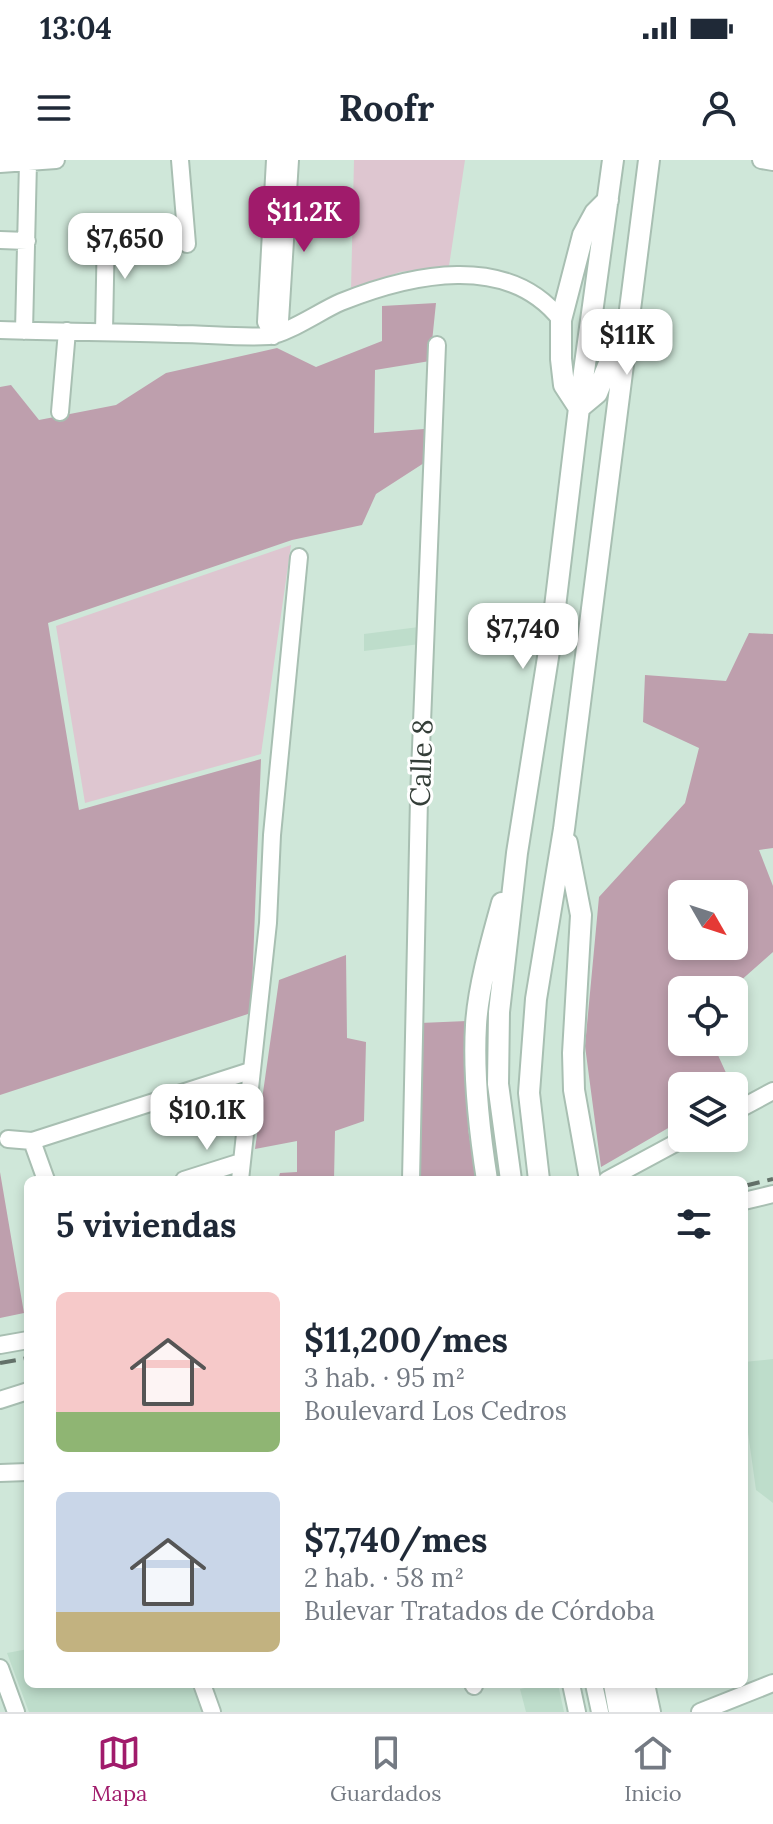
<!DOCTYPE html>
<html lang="es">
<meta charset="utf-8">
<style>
body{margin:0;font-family:Lora,serif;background:#f2f2f3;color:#1f2937;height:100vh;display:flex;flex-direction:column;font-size:30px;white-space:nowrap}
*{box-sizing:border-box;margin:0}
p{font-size:26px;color:#747a83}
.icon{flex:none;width:44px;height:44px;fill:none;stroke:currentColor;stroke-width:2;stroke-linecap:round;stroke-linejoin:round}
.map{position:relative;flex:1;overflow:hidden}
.panel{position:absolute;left:24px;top:1016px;width:724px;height:512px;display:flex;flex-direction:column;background:#fff;border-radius:12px;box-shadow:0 4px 12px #0003}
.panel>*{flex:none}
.needle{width:52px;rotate:129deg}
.fabs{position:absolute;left:668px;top:720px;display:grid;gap:16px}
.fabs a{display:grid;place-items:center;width:80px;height:80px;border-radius:12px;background:#fff;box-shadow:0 4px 12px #0003;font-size:40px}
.price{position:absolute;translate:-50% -68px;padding:0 18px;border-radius:16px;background:#fff;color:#222;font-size:26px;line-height:52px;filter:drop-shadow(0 2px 4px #0008)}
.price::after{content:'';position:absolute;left:50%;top:48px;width:24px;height:18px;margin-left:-12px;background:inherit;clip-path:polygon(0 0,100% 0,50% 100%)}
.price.on{background:#a01b6b;color:#fff}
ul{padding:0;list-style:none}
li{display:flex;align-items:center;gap:24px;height:200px;padding:0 32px}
li span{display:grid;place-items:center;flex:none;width:224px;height:160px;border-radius:12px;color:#555}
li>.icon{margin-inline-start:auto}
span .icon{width:96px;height:96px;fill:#fffc;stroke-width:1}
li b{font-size:34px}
h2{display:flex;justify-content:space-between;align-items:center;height:96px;padding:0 32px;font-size:34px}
.status{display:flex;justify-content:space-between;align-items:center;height:56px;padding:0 40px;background:#fff;direction:ltr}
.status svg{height:22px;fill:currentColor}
header{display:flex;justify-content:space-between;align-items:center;height:104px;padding:0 32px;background:#fff;font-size:36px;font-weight:700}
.dock{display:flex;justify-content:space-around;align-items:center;height:112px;border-top:2px solid #e0e1e3;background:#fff;font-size:22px;color:#747a83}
.dock a{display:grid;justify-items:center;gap:4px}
.dock .on{color:#a01b6b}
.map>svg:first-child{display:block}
.built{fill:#beddcb}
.green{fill:#dec6d0}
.forest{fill:#be9fad;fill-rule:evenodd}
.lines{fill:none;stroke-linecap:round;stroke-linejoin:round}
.minor-casing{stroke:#a8bfb2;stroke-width:20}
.major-casing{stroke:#a8bfb2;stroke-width:24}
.minor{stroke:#fff;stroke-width:16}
.major{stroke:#fff;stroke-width:20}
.rail{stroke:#637169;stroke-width:4;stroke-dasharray:16 8;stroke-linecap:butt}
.labels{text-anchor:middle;stroke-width:6;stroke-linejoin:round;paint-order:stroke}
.street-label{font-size:28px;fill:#343e38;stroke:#fff}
</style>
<div class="status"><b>13:04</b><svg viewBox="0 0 49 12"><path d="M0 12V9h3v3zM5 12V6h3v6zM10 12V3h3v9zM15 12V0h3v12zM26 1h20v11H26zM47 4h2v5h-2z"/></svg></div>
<header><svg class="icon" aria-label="menu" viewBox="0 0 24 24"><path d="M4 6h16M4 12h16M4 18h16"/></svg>Roofr<svg class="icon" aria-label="person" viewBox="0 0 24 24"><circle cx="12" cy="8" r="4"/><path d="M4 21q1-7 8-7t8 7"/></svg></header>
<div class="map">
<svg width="773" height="1552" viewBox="0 0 773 1552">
<rect width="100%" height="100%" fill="#cfe7d9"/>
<path class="built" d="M419 467 420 484 364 491V474Z
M773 1199V1343L756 1330 744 1244V1202Z
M28 1489V1524H193L203 1552H29L7 1493Z
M544 1524H558L564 1552H526L520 1529Z"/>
<path class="green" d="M354 0H465L449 106 400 112 351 130Z
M291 385 261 594 85 643 56 466Z"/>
<path class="forest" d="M436 143 430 201 375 210 374 273 424 269V303L376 334 362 365 292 380 48 463 79 650 261 599 251 853 0 935V227L11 225 39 260 116 245 166 213 277 188 316 207 382 181V146Z
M749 473 773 474V688L759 690 773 726V792L730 830H682V882H712L732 926H682V960L601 1007 585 886 599 737 685 643 699 588 643 562 645 515 726 521ZM734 734V786H682V734Z
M346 795 347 878 366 882 364 961 335 971 334 1020H278L280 1013 297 1012V981L255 989 279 820Z
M467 861 468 968 476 1020H420V863Z
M0 1012 24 1153 0 1158Z"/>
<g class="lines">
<defs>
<path id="minor" d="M180 0 187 84
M761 0 773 2
M0 4 56 0
M0 80 27 81
M0 170C59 172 118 172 177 174 208 174 239 178 269 176 287 174 322 150 341 142 411 114 508 92 561 160
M24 171 28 2
M104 172 106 69
M273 176 280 161 290 0
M273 176 266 162 275 0
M60 252 67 171
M734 952 773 931
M8 979 32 981 250 911
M32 981 46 1020
M184 1020 241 1002
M240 1020 268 763 272 675 299 397
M411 1020 419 638 437 185
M607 1020 685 978
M744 1041 773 1034
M0 1185 28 1180
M0 1240 28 1231
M0 1313 28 1312
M0 1508 16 1552
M202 1524 212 1552
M473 1524 474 1526
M571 1524 577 1552
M594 1524 600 1552
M646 1524 652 1552
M700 1552 773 1523"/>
<path id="major" d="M608 40 595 53 583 75 561 160V199L564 225 579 248 597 233 618 181
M567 683 581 755 573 893 574 930 590 1020
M487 1020C479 969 473 916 476 865 478 828 492 779 502 743
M511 1020 498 924 499 852 517 693 552 472 579 248 613 0
M539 1020 529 933 536 839 564 669 649 0
M614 1524 619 1552
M630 1524 635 1552"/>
</defs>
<use href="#minor" class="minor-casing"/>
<use href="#major" class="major-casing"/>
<use href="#minor" class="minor"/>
<use href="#major" class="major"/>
<path class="rail" d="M744 1026 773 1019
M0 1203 28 1198"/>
</g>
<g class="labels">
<g class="street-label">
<text transform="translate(421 603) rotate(-88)" y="10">Calle 8</text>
</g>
</g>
</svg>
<div class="fabs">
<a><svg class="needle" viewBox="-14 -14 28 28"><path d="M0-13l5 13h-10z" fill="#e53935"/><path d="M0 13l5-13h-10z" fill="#747a83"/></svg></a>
<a><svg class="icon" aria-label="locate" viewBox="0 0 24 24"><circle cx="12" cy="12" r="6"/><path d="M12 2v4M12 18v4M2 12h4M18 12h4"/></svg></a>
<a><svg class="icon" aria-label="layers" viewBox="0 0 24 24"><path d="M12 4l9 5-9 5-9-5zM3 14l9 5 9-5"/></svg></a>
</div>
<b class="price on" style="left:304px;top:94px">$11.2K</b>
<b class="price" style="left:125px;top:121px">$7,650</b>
<b class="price" style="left:627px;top:217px">$11K</b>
<b class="price" style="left:523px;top:511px">$7,740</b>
<b class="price" style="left:207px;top:992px">$10.1K</b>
<section class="panel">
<h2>5 viviendas<svg class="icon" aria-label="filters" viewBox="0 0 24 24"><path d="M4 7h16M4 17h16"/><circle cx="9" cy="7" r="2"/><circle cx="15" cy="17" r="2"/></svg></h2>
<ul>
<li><span style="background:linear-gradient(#f6c9c9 75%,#8fb573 0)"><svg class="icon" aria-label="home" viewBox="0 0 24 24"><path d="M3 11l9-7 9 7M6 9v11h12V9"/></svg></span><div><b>$11,200/mes</b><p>3 hab. · 95 m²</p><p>Boulevard Los Cedros</p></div></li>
<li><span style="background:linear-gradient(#c9d6e8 75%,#c2b280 0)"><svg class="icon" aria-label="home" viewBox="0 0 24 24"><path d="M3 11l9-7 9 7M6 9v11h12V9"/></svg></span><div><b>$7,740/mes</b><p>2 hab. · 58 m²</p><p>Bulevar Tratados de Córdoba</p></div></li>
</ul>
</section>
</div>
<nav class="dock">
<a class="on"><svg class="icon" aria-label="map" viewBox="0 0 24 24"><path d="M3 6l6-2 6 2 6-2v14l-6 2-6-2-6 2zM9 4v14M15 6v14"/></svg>Mapa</a>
<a><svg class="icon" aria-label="saved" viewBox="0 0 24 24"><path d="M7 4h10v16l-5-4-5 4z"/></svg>Guardados</a>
<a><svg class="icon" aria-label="home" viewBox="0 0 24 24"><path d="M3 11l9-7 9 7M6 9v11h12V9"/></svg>Inicio</a>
</nav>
